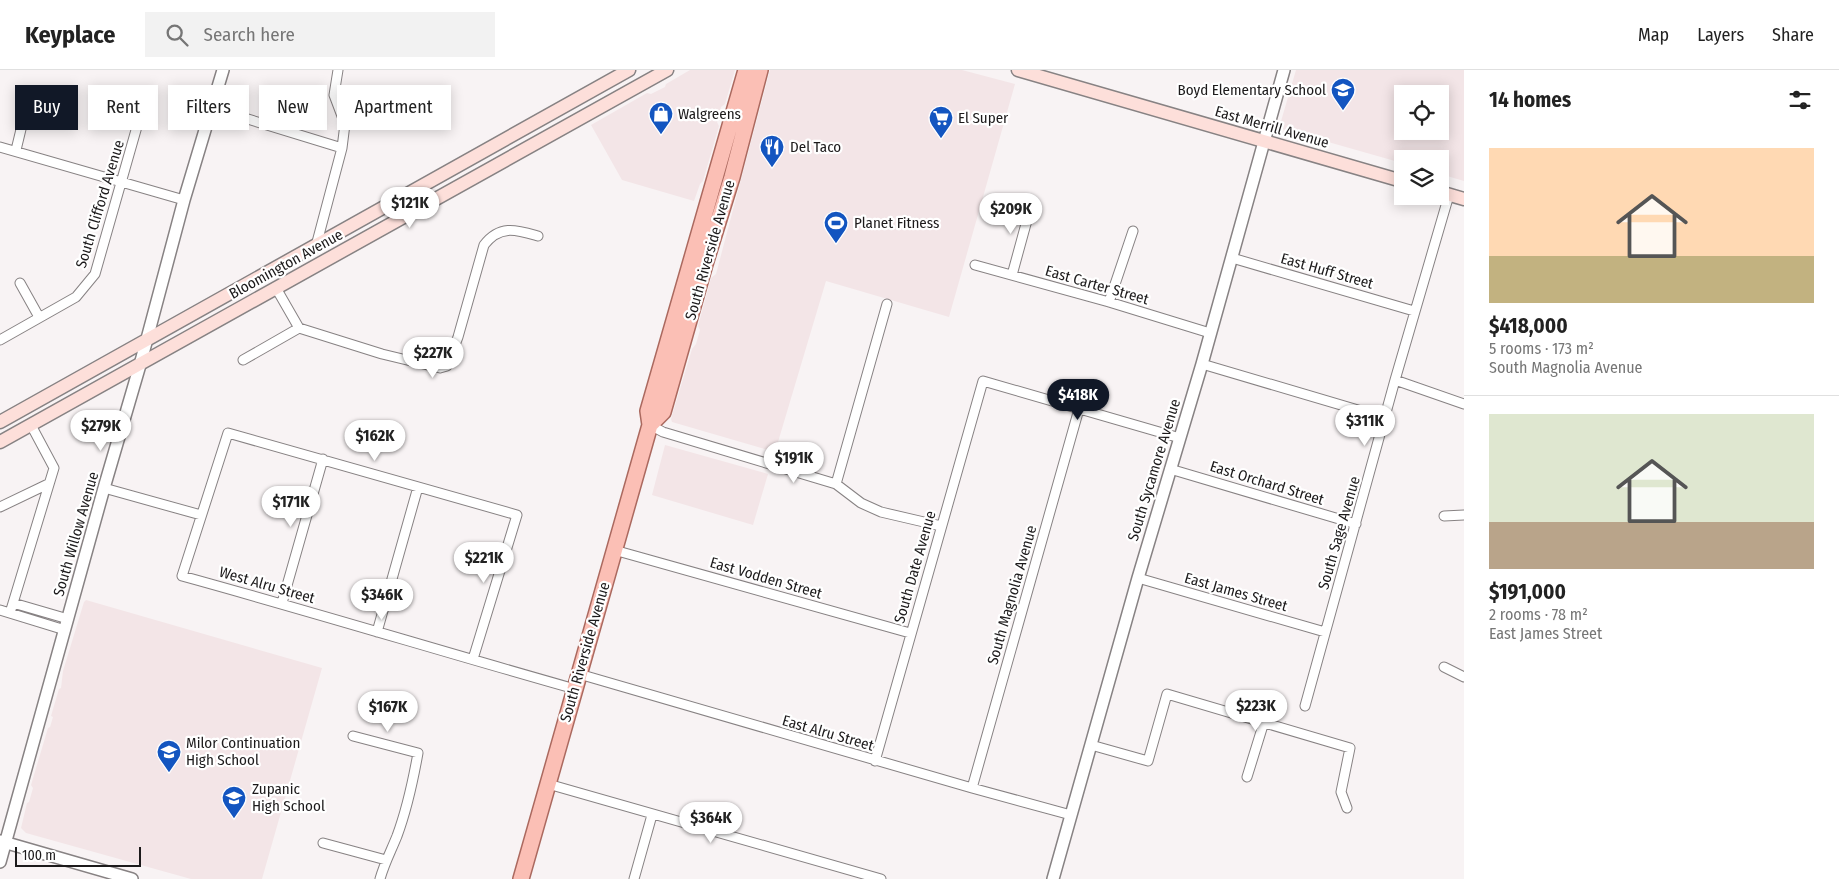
<!DOCTYPE html>
<meta charset="utf-8">
<style>
body{margin:0;font-family:"Fira Sans Condensed",sans-serif;background:#f2f2f2;color:#222;height:100vh;display:flex;flex-direction:column;font-size:19px;white-space:nowrap}
*{box-sizing:border-box;margin:0}
p{font-size:16px;color:#767676}
.icon{flex:none;width:28px;height:28px;fill:none;stroke:currentColor;stroke-width:2;stroke-linecap:round;stroke-linejoin:round}
.map{position:relative;flex:1;overflow:hidden}
.sheet{display:flex;flex-direction:column;background:#fff;width:375px}
.sheet>*{flex:none}
.guide{position:absolute;left:15px;top:15px;width:475px;height:45px;display:flex;gap:10px}
.tools{position:absolute;left:1394px;top:15px;display:grid;gap:10px}
.tools a{display:grid;place-items:center;width:55px;height:55px;border-radius:0px;background:#fff;box-shadow:0 2px 12px #0003;font-size:25px}
.scale{position:absolute;left:15px;bottom:12px;width:126px;box-sizing:border-box;padding-left:5px;border:2px solid #1c1a1b;border-top:0;font-size:14px;line-height:18px;white-space:nowrap;color:#1c1a1b;-webkit-text-stroke:4px #fff;paint-order:stroke}
.price{position:absolute;translate:-50% -42px;padding:0 11px;border-radius:18px;background:#fff;color:#222;font-size:16px;line-height:32px;filter:drop-shadow(0 1px 2px #0008)}
.price::after{content:'';position:absolute;left:50%;top:30px;width:15px;height:11px;margin-left:-8px;background:inherit;clip-path:polygon(0 0,100% 0,50% 100%)}
.price.on{background:#111827;color:#fff}
ul{padding:0;list-style:none}
li{display:grid;align-content:center;gap:10px;height:265px;padding:0 25px}
li+li{border-top:1px solid #e0e0e0}
li span{display:grid;place-items:center;height:155px;border-radius:0px;color:#555}
li>.icon{margin-inline-start:auto}
span .icon{width:90px;height:90px;fill:#fffc;stroke-width:1}
li b{font-size:21px}
h2{display:flex;justify-content:space-between;align-items:center;height:60px;padding:0 25px;font-size:21px}
.chip{padding:0 18px;border-radius:0px;background:#fff;box-shadow:0 2px 12px #0003;font-size:18px;line-height:45px}
.chip.on{background:#111827;color:#fff}
header{display:flex;align-items:center;gap:30px;box-sizing:border-box;height:70px;padding:0 25px;background:#fff;border-bottom:1px solid #e0e0e0}
header strong{font-size:24px}
nav{display:flex;gap:28px;margin-inline-start:auto;font-size:18px}
.search{width:350px;height:45px;background:#f2f2f2;display:flex;align-items:center;gap:12px;box-sizing:border-box;padding:0 18px;border-radius:0px;color:#767676;font-size:19px}
main{display:flex;flex:1;min-height:0}
.map>svg:first-child{display:block}
.built{fill:#f3e5e7;fill-rule:evenodd}
.lines{fill:none;stroke-linecap:round;stroke-linejoin:round}
.minor-casing{stroke:#878283;stroke-width:11}
.tertiary-casing{stroke:#878283;stroke-width:14}
.secondary-casing{stroke:#878283;stroke-width:15}
.primary-casing{stroke:#ab695f;stroke-width:18}
.minor{stroke:#fff;stroke-width:9}
.tertiary{stroke:#fff;stroke-width:11}
.secondary{stroke:#fddfda;stroke-width:12}
.primary{stroke:#fbbfb5;stroke-width:15}
.labels{text-anchor:middle;stroke-width:4.5;stroke-linejoin:round;paint-order:stroke}
.poi-label{font-size:15px;fill:#1c1a1b;stroke:#fff;text-anchor:start}
.street-label{font-size:15px;fill:#1c1a1b;stroke:#fff}
</style>
<header>
<strong>Keyplace</strong>
<div class="search"><svg class="icon" aria-label="search" viewBox="0 0 24 24"><circle cx="10" cy="10" r="6"/><path d="M15 15l6 6"/></svg>Search here</div>
<nav><a>Map</a><a>Layers</a><a>Share</a></nav>
</header>
<main>
<div class="map">
<svg width="1464" height="809" viewBox="0 0 1464 809">
<rect width="100%" height="100%" fill="#f8f3f4"/>
<path class="built" d="M690 0H735L725 34 721 37 717 52 719 56 703 111 700 114 694 131 622 110 591 55 647 23 651 24 665 17 666 14Z
M770 0H962L1015 14 949 247 826 211 775 382 672 352 671 349 692 279 696 274 700 260 698 256 711 208 716 204Z
M1296 0H1464V111L1440 104V89H1402V93L1279 58ZM1402 24H1440V61H1402Z
M665 375 768 404 753 455 652 425Z
M86 530 322 598 262 809H191L26 763 21 758 27 733 29 732 33 718 31 715 48 658 50 657 53 647 51 646 59 619 61 618 63 601 84 532Z"/>
<g class="lines">
<defs>
<path id="minor" d="M212 38 342 78
M0 77 184 130
M16 80 30 22
M316 176 342 78 345 54 334 25 338 0
M1232 188 1414 241
M975 195 1109 232 1210 263
M1012 205 1032 132
M20 213 39 247
M276 218 299 258
M1109 232 1133 161
M0 270 76 227 95 204 140 46
M243 290 299 258 382 284 440 298 447 296 458 267 484 175C500 154 517 160 538 166
M1202 294 1385 348
M1395 310 1464 334
M650 355 663 362 836 414 861 433 881 442 941 456
M1170 399 1356 454
M836 414 887 234
M104 418 201 445
M0 437 48 414
M1444 446 1464 445
M614 480 910 563
M1138 508 1325 562
M13 533 68 549
M282 533 323 389
M0 540 65 560
M10 543 54 398 31 355
M377 562 418 417
M473 589 517 445 228 363 182 506C313 542 444 582 575 619
M1444 597 1464 607
M579 604 972 718 1071 745
M1305 636 1395 310 1449 125
M353 666 418 683C413 711 407 739 397 766 391 781 384 794 380 809
M1091 675 1148 691 1167 624 1350 678 1341 722 1347 738
M875 691 983 311 1180 368
M1247 707 1264 652
M548 714 881 809
M972 718 1079 339
M323 773 386 790
M634 809 652 745"/>
<path id="tertiary" d="M0 771 132 809
M0 792 104 418 140 295 184 130 223 0
M1053 809 1138 508 1202 294 1284 0"/>
<path id="secondary" d="M1018 0 1402 111
M1440 122 1464 129
M0 352 629 0
M0 372 667 0"/>
<path id="primary" d="M650 355 663 342 705 194 732 107 760 0
M521 809 650 355 648 341 746 0"/>
</defs>
<use href="#minor" class="minor-casing"/>
<use href="#tertiary" class="tertiary-casing"/>
<use href="#secondary" class="secondary-casing"/>
<use href="#primary" class="primary-casing"/>
<use href="#minor" class="minor"/>
<use href="#tertiary" class="tertiary"/>
<use href="#secondary" class="secondary"/>
<use href="#primary" class="primary"/>
</g>
<defs>
<symbol id="school-pin" viewBox="-11 -11 22 30"><path d="M0 17L-7.5 6A9.5 9.5 0 1 1 7.5 6Z" fill="#1355c0" stroke="#fff"/><path d="M0-5L7-2L0 1L-7-2ZM-4 1L0 2.5L4 1V4Q0 6-4 4Z" fill="#fff"/></symbol>
<symbol id="shop-pin" viewBox="-11 -11 22 30"><path d="M0 17L-7.5 6A9.5 9.5 0 1 1 7.5 6Z" fill="#1355c0" stroke="#fff"/><path d="M-5-2.5h2.3a2.7 3.5 0 0 1 5.4 0H5L5.5 6h-11ZM-1.5-2.5h3a1.5 2.3 0 0 0-3 0Z" fill="#fff"/></symbol>
<symbol id="supermarket-pin" viewBox="-11 -11 22 30"><path d="M0 17L-7.5 6A9.5 9.5 0 1 1 7.5 6Z" fill="#1355c0" stroke="#fff"/><path d="M-6-5.5h2.5l.6 2H6L4.5 2H-2.5L-4.4-4H-6ZM-1.5 3.2a1.3 1.3 0 1 0 .1 0ZM3 3.2a1.3 1.3 0 1 0 .1 0Z" fill="#fff"/></symbol>
<symbol id="restaurant-pin" viewBox="-11 -11 22 30"><path d="M0 17L-7.5 6A9.5 9.5 0 1 1 7.5 6Z" fill="#1355c0" stroke="#fff"/><path d="M-5-6h1v4h1v-4h1v4h1v-4h1v5L-1.5 .5V6h-2V.5L-5-1ZM5-6V6H3V1.5H1.5Q1.5-4 5-6Z" fill="#fff"/></symbol>
<symbol id="stadium-pin" viewBox="-11 -11 22 30"><path d="M0 17L-7.5 6A9.5 9.5 0 1 1 7.5 6Z" fill="#1355c0" stroke="#fff"/><path d="M0-5a6.5 5 0 1 0 0 10a6.5 5 0 1 0 0-10ZM-3.5-1.8h7v3.6h-7Z" fill="#fff"/></symbol>
</defs>
<g fill-rule="evenodd">
<use href="#school-pin" x="1329" y="6" width="28" height="38"/>
<use href="#shop-pin" x="647" y="30" width="28" height="38"/>
<use href="#supermarket-pin" x="927" y="34" width="28" height="38"/>
<use href="#restaurant-pin" x="758" y="63" width="28" height="38"/>
<use href="#stadium-pin" x="822" y="139" width="28" height="38"/>
<use href="#school-pin" x="155" y="668" width="28" height="38"/>
<use href="#school-pin" x="220" y="714" width="28" height="38"/>
</g>
<g class="labels">
<g class="poi-label">
<text x="1326" y="25" text-anchor="end">Boyd Elementary School</text>
<text x="678" y="49">Walgreens</text>
<text x="958" y="53">El Super</text>
<text x="790" y="82">Del Taco</text>
<text x="854" y="158">Planet Fitness</text>
<text x="186" y="678">Milor Continuation<tspan x="186" dy="17">High School</tspan></text>
<text x="252" y="724">Zupanic<tspan x="252" dy="17">High School</tspan></text>
</g>
<g class="street-label">
<text transform="translate(1272 57) rotate(16)" y="5">East Merrill Avenue</text>
<text transform="translate(100 134) rotate(-73)" y="5">South Clifford Avenue</text>
<text transform="translate(710 180) rotate(-74)" y="5">South Riverside Avenue</text>
<text transform="translate(286 194) rotate(-29)" y="5">Bloomington Avenue</text>
<text transform="translate(1327 201) rotate(16)" y="5">East Huff Street</text>
<text transform="translate(1097 215) rotate(16)" y="5">East Carter Street</text>
<text transform="translate(1154 400) rotate(-73)" y="5">South Sycamore Avenue</text>
<text transform="translate(1267 413) rotate(17)" y="5">East Orchard Street</text>
<text transform="translate(1339 463) rotate(-74)" y="5">South Sage Avenue</text>
<text transform="translate(76 464) rotate(-74)" y="5">South Willow Avenue</text>
<text transform="translate(915 497) rotate(-74)" y="5">South Date Avenue</text>
<text transform="translate(766 508) rotate(16)" y="5">East Vodden Street</text>
<text transform="translate(267 515) rotate(16)" y="5">West Alru Street</text>
<text transform="translate(1236 522) rotate(16)" y="5">East James Street</text>
<text transform="translate(1012 525) rotate(-74)" y="5">South Magnolia Avenue</text>
<text transform="translate(585 582) rotate(-74)" y="5">South Riverside Avenue</text>
<text transform="translate(828 663) rotate(16)" y="5">East Alru Street</text>
</g>
</g>
</svg>
<div class="tools">
<a><svg class="icon" aria-label="locate" viewBox="0 0 24 24"><circle cx="12" cy="12" r="6"/><path d="M12 2v4M12 18v4M2 12h4M18 12h4"/></svg></a>
<a><svg class="icon" aria-label="layers" viewBox="0 0 24 24"><path d="M12 4l9 5-9 5-9-5zM3 14l9 5 9-5"/></svg></a>
</div>
<div class="scale">100 m</div>
<b class="price" style="left:410px;top:159px">$121K</b>
<b class="price" style="left:1011px;top:165px">$209K</b>
<b class="price" style="left:433px;top:309px">$227K</b>
<b class="price on" style="left:1078px;top:351px">$418K</b>
<b class="price" style="left:1365px;top:377px">$311K</b>
<b class="price" style="left:101px;top:382px">$279K</b>
<b class="price" style="left:375px;top:392px">$162K</b>
<b class="price" style="left:794px;top:414px">$191K</b>
<b class="price" style="left:291px;top:458px">$171K</b>
<b class="price" style="left:484px;top:514px">$221K</b>
<b class="price" style="left:382px;top:551px">$346K</b>
<b class="price" style="left:1256px;top:662px">$223K</b>
<b class="price" style="left:388px;top:663px">$167K</b>
<b class="price" style="left:711px;top:774px">$364K</b>
<div class="guide">
<a class="chip on">Buy</a>
<a class="chip">Rent</a>
<a class="chip">Filters</a>
<a class="chip">New</a>
<a class="chip">Apartment</a>
</div>
</div>
<section class="sheet">
<h2>14 homes<svg class="icon" aria-label="filters" viewBox="0 0 24 24"><path d="M4 7h16M4 17h16"/><circle cx="9" cy="7" r="2"/><circle cx="15" cy="17" r="2"/></svg></h2>
<ul>
<li><span style="background:linear-gradient(#ffd9b3 70%,#c2b280 0)"><svg class="icon" aria-label="home" viewBox="0 0 24 24"><path d="M3 11l9-7 9 7M6 9v11h12V9"/></svg></span><div><b>$418,000</b><p>5 rooms · 173 m²</p><p>South Magnolia Avenue</p></div></li>
<li><span style="background:linear-gradient(#dfe7d0 70%,#b9a48a 0)"><svg class="icon" aria-label="home" viewBox="0 0 24 24"><path d="M3 11l9-7 9 7M6 9v11h12V9"/></svg></span><div><b>$191,000</b><p>2 rooms · 78 m²</p><p>East James Street</p></div></li>
</ul>
</section>
</main>
